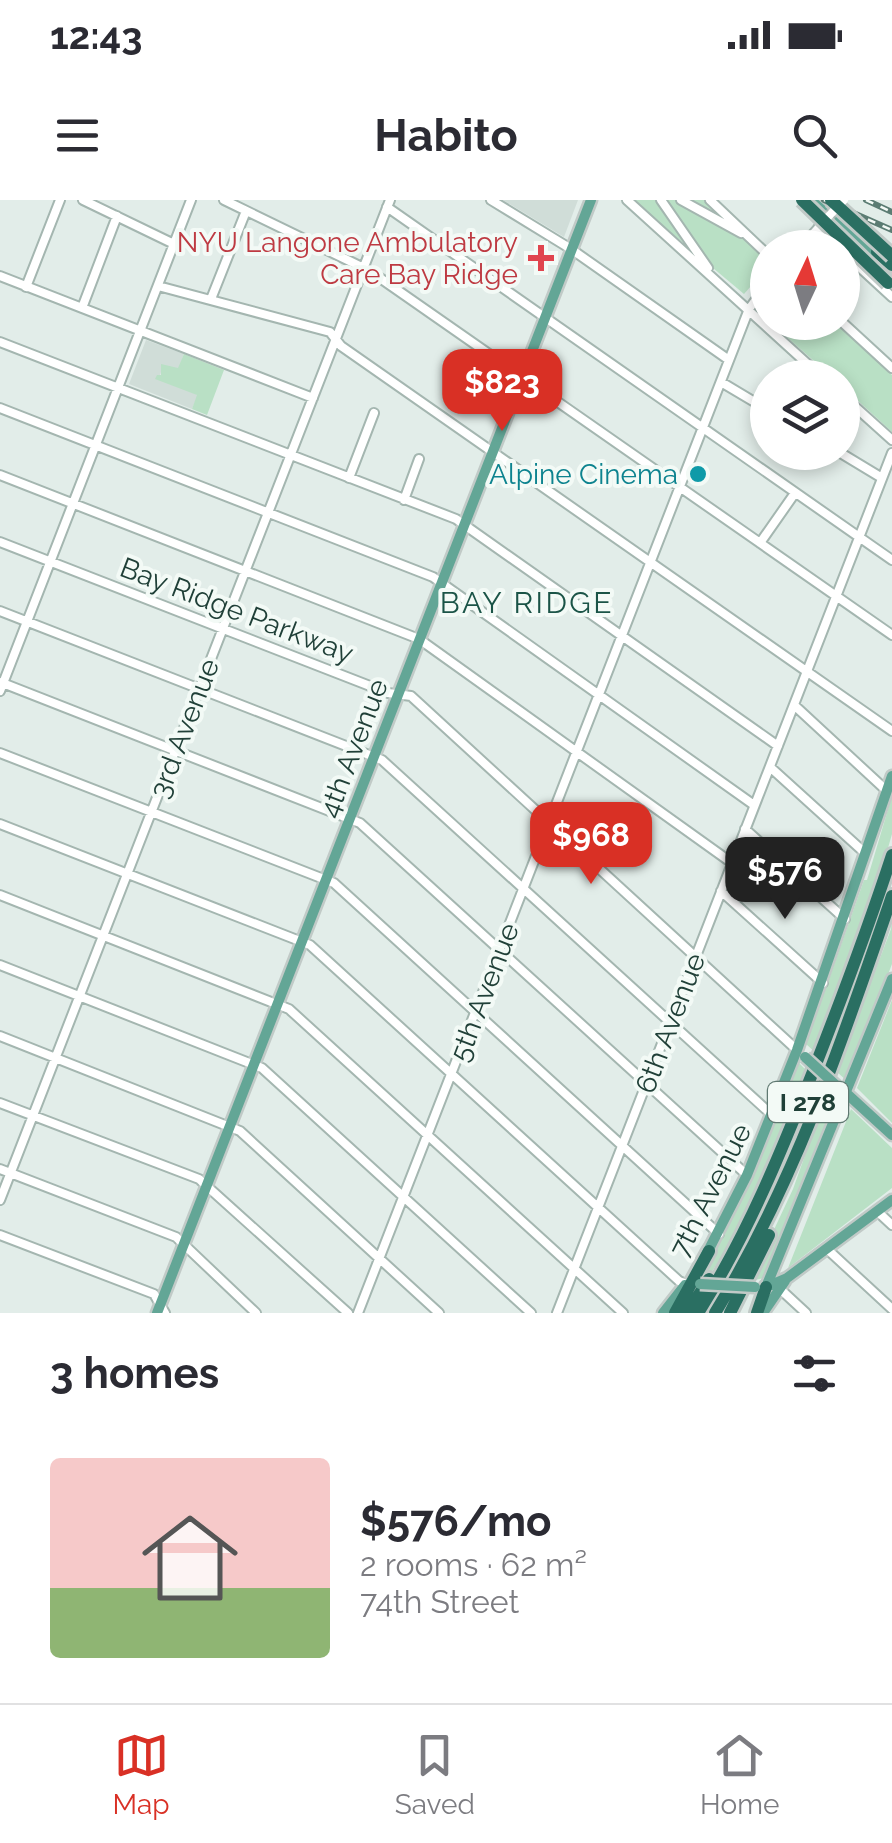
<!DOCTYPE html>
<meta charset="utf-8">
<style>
body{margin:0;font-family:Raleway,sans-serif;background:#f2f2f3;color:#2b2b33;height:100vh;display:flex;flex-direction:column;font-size:38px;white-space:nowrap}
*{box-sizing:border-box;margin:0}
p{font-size:32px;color:#7c7c81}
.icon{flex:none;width:55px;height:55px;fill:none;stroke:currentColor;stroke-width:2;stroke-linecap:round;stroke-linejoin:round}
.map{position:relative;height:1113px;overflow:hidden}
.side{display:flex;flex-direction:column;background:#fff;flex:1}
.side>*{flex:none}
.needle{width:65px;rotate:4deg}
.controls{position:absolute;left:750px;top:30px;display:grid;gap:20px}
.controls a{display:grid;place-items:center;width:110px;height:110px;border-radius:50%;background:#fff;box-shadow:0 5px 15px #0003;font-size:50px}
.price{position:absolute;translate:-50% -85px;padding:0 22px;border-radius:20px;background:#d93025;color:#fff;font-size:32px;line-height:65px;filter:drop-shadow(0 2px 5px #0008)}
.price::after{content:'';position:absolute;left:50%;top:60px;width:30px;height:22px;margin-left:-15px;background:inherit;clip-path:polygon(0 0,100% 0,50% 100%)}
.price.selected{background:#222;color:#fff}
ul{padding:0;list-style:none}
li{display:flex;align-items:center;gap:30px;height:250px;padding:0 50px}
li+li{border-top:2px solid #e1e1e2}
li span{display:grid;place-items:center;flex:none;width:280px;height:200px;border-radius:10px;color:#555}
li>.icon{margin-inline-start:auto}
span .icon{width:120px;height:120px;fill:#fffc;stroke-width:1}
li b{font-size:42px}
h2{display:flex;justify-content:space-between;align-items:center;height:120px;padding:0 50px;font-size:42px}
.status{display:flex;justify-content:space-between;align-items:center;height:70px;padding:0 50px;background:#fff;direction:ltr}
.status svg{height:28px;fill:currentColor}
header{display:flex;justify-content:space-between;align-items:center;height:130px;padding:0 50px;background:#fff;font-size:45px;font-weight:700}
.menu{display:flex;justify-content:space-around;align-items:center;height:140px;border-top:2px solid #e1e1e2;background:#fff;font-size:28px;color:#7c7c81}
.menu a{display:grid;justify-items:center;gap:5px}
.menu .selected{color:#d93025}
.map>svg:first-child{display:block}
.built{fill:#d0ddd8}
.green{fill:#b9e0c5}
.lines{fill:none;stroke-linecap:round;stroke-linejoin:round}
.minor-casing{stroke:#a4b6b0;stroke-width:12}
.major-casing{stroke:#c1cac7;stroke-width:15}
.highway-casing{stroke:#c1cac7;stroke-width:18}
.minor{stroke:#fff;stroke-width:8}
.major{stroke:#63a696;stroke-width:10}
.highway{stroke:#2a6f62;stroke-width:12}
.rail-casing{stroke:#5b7c73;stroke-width:6}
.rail{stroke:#f3faf6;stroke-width:2.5;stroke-dasharray:8;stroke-linecap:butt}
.minor-bridge-casing{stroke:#a4b6b0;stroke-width:12;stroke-linecap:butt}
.major-bridge-casing{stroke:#c1cac7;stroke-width:15;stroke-linecap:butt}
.highway-bridge-casing{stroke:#c1cac7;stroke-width:18;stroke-linecap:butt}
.minor-bridge{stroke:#fff;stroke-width:8}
.major-bridge{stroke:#63a696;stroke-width:10}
.highway-bridge{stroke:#2a6f62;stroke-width:12}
.health-dot{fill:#e0444e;stroke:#f3faf6;stroke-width:4}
.culture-dot{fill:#0f9aa8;stroke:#f3faf6;stroke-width:4}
.labels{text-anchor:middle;stroke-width:8;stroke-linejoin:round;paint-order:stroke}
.shield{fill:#f3faf6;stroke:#5f7871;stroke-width:2.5}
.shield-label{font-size:25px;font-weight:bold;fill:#204038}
.health-label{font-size:28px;fill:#be3a42;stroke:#f3faf6;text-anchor:end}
.culture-label{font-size:28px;fill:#0d838f;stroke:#f3faf6;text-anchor:end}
.street-label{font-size:28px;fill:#204038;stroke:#f3faf6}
.neighbourhood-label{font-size:30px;letter-spacing:2.5px;fill:#1b5447;stroke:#f3faf6}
</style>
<div class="status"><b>12:43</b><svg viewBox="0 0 49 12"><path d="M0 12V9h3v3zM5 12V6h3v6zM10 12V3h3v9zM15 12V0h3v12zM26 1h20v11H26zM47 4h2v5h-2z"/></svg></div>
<header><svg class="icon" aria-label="menu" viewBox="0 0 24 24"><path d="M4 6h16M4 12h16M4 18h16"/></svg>Habito<svg class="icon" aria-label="search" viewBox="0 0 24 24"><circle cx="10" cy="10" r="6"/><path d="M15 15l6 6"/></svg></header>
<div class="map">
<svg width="892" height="1113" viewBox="0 0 892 1113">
<rect width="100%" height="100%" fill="#e2ede9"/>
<path class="built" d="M503 0H578L564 37Z
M146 140 184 154 179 168H162L160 176 198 195 192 209 129 184Z"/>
<path class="green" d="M632 0H704L767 62V68L744 94Z
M771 123H835L892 175V232L843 187 842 178 832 177Z
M184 154 224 170 207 215 192 209 197 195 155 179 157 175H161V164L178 168Z
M892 596V634L886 655 817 854 806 844 864 680H867Z
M892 717V764L847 881 837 872 891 729Z
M892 800V923L857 888Z
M799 863 809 873 740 1027 708 1078 701 1077 750 982Z
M828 891 838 900 764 1078 750 1081 793 989Z
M851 909 892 948V988L788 1068Z"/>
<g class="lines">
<defs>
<path id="minor" d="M83 0 174 44
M224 0 370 71 892 435
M491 0 571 49 729 160
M627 0 823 178
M661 0 708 68
M681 0 741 33
M710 0 768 55
M387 7 892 360
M818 28 838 48
M800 48 824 22
M842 51 892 97
M0 76 313 198
M158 86 330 132 341 146 892 531
M26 87 60 0
M211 99 246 11
M82 108 117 16
M842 122 892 168
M0 142 456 319 778 546
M721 182 768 210
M842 195 892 240
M0 208 433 377 754 605
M839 252 882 278
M0 275 419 439 732 663
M349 278 374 213
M404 300 419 259
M0 342 388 493 411 496 797 850
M760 343 795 293
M0 411 382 560 772 915
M0 482 360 623 747 975
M0 491 191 0
M794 505 887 591
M0 553 334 683 719 1034
M770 567 865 653
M0 624 310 745 679 1081 686 1084
M745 629 845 719
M721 691 823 783
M0 695 289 809 623 1113
M0 765 262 868 531 1113
M0 836 240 931 439 1113
M0 903 199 979 348 1113
M0 969 176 1037 256 1113
M0 1000 390 0
M877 1011 892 1025
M0 1035 154 1094 165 1113
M827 1049 892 1109
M779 1088 806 1113
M358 1113 749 109 768 83
M557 1113 892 253"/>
<path id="major" d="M811 0 873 56
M845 892 892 935
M706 1055 747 975 797 850 892 576
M766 1087 892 779
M766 1087 787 1078 892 1000
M157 1113 591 0
M663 1113 685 1085
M763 1113 785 1081"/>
<path id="highway" d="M877 52 892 65
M675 1113 709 1051
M687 1113 709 1079
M698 1113C748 1034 782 950 816 864 843 795 869 725 892 655
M715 1113C794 984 843 839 892 696
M730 1113 769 1035
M757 1113 766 1087"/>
</defs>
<use href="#minor" class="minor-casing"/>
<use href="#major" class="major-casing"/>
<use href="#highway" class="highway-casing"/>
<use href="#minor" class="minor"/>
<use href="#major" class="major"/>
<use href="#highway" class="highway"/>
<defs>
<path id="rail" d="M824 0 892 30
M866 0 892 12"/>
</defs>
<use href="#rail" class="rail-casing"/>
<use href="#rail" class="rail"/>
<defs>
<path id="minor-bridge" d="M826 19 844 0"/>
<path id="major-bridge" d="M805 857 839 888
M700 1084 755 1087"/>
<path id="highway-bridge" d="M802 0 888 83
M831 0 892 56"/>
</defs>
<use href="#minor-bridge" class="minor-bridge-casing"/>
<use href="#major-bridge" class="major-bridge-casing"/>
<use href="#highway-bridge" class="highway-bridge-casing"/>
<use href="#minor-bridge" class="minor-bridge"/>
<use href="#major-bridge" class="major-bridge"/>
<use href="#highway-bridge" class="highway-bridge"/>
</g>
<path class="health-dot" d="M536 43h10v10h10v10h-10v10h-10v-10h-10v-10h10z"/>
<circle class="culture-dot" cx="698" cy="274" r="10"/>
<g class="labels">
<rect class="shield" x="768" y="882" width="80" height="40" rx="8"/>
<g class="shield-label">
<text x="808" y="911">I 278</text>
</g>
<g class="health-label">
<text x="518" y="52">NYU Langone Ambulatory<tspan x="518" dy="32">Care Bay Ridge</tspan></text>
</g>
<g class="culture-label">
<text x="678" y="284">Alpine Cinema</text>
</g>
<g class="street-label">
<text transform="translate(237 410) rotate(21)" y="10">Bay Ridge Parkway</text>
<text transform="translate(184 528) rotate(-69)" y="10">3rd Avenue</text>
<text transform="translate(353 548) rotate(-69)" y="10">4th Avenue</text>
<text transform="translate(484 792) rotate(-69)" y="10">5th Avenue</text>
<text transform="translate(670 823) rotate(-69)" y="10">6th Avenue</text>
<text transform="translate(710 990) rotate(-63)" y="10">7th Avenue</text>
</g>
<g class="neighbourhood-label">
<text x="527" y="413">BAY RIDGE</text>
</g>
</g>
</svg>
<div class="controls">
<a><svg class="needle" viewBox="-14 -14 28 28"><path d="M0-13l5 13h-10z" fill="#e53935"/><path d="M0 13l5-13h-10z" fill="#7c7c81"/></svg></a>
<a><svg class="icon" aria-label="layers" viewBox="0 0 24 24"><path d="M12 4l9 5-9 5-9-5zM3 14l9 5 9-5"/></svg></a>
</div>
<b class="price" style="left:502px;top:234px">$823</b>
<b class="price" style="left:591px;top:687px">$968</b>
<b class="price selected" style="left:785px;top:722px">$576</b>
</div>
<section class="side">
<h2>3 homes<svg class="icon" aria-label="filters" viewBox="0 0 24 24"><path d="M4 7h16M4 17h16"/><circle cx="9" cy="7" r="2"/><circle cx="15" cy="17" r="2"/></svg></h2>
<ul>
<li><span style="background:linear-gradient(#f6c9c9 65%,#8fb573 0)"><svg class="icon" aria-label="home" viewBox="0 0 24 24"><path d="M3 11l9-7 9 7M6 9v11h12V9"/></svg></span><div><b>$576/mo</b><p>2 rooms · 62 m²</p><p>74th Street</p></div></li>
</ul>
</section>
<nav class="menu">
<a class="selected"><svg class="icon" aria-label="map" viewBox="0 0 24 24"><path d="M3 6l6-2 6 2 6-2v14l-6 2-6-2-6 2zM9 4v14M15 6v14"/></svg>Map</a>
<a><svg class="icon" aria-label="saved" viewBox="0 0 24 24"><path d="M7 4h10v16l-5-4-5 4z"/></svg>Saved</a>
<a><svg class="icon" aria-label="home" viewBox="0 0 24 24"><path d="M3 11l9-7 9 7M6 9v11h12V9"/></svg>Home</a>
</nav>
